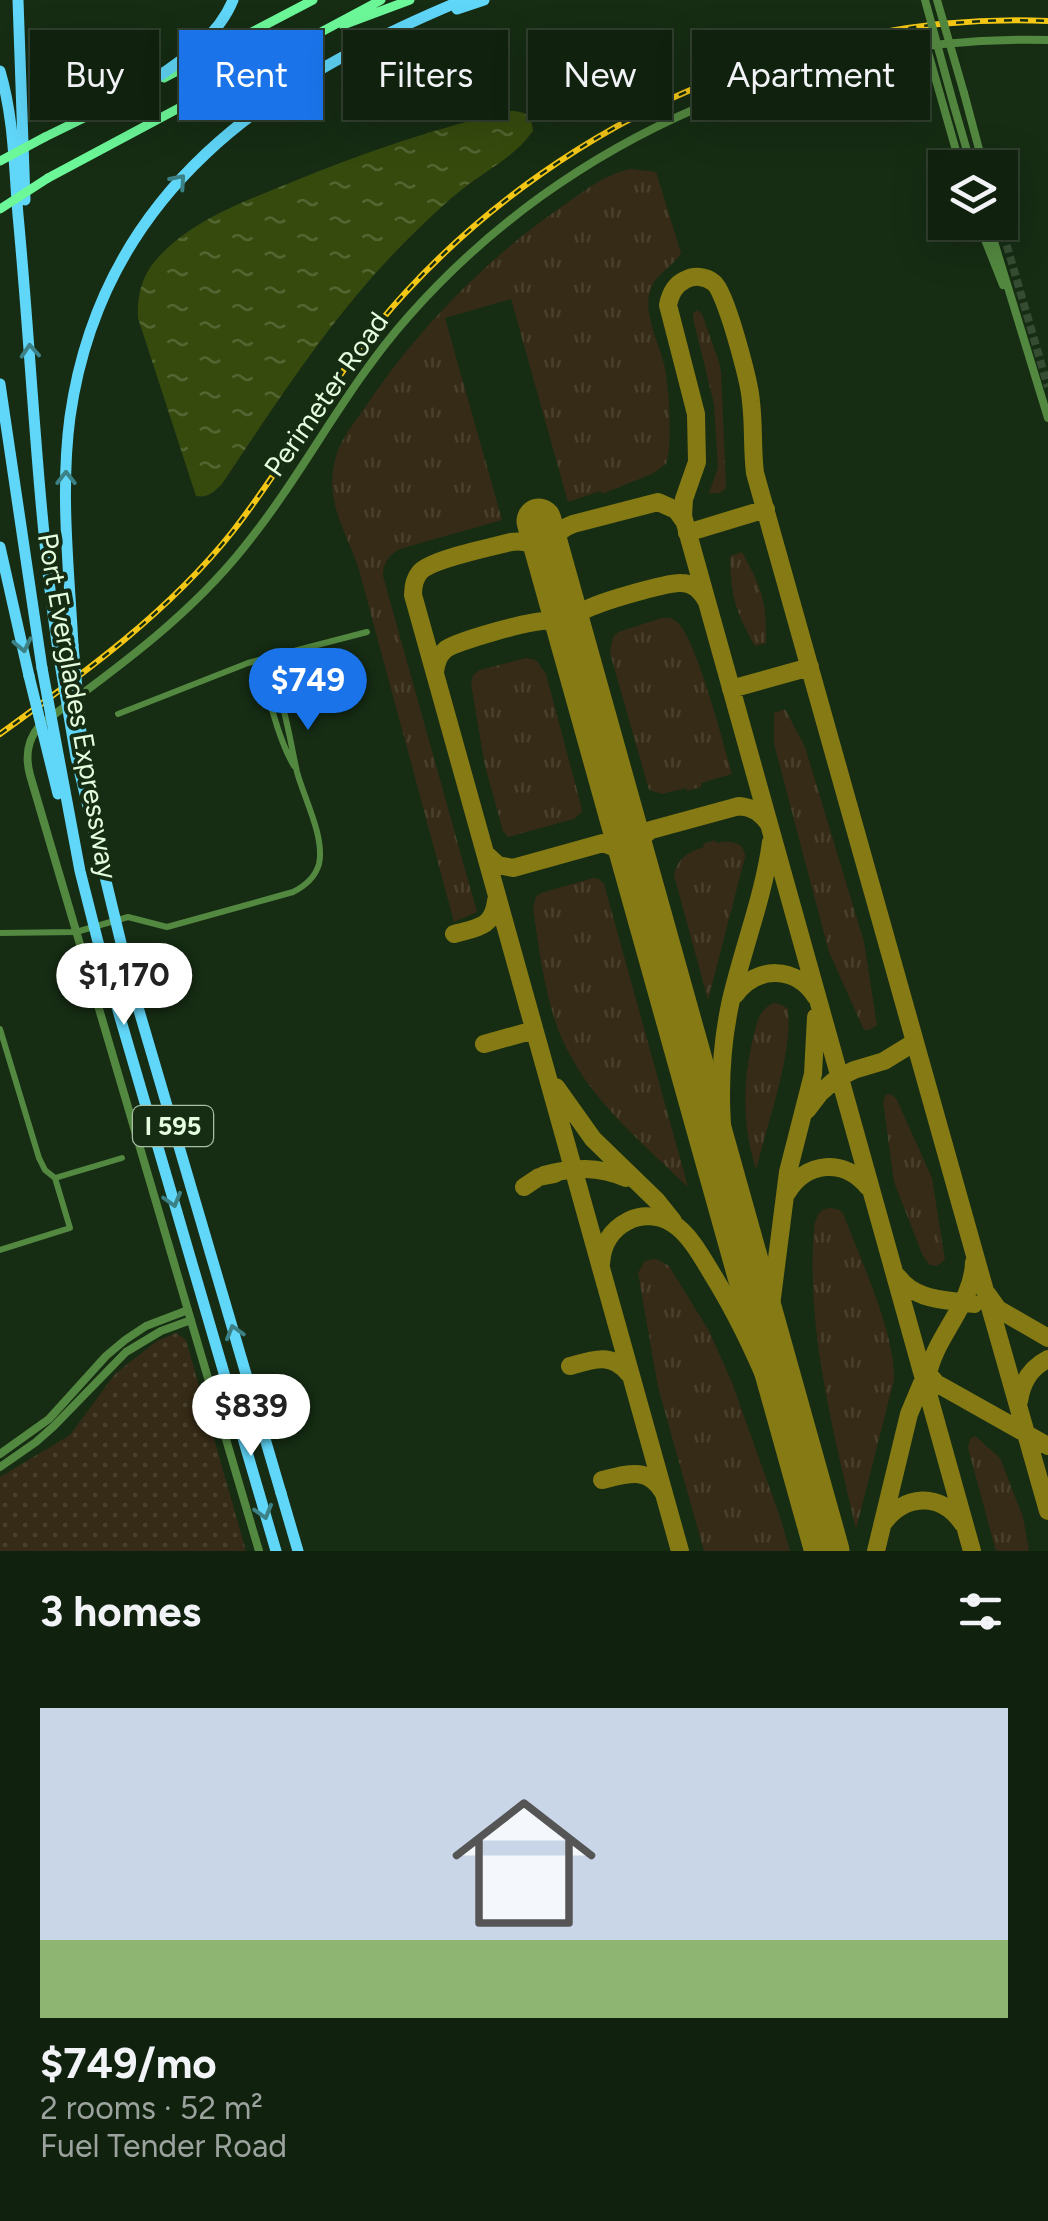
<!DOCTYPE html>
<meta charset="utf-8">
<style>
body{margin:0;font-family:Figtree,sans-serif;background:#192917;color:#f1f3f6;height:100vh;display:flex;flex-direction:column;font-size:38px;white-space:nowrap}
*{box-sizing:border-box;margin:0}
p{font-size:32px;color:#9ca39e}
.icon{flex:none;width:55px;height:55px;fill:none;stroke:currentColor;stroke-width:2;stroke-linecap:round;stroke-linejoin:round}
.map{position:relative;height:1551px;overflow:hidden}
.panel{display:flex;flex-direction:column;background:#10210e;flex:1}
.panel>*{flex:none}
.top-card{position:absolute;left:30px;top:30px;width:990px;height:90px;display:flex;gap:20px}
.tools{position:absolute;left:928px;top:150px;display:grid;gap:20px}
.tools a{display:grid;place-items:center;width:90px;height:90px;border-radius:0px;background:#10210e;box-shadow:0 10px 40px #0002,0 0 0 2px #303e2e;font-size:50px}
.price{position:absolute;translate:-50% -85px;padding:0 22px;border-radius:35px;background:#fff;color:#222;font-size:32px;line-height:65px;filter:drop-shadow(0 2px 5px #0008)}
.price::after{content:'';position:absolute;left:50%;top:60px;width:30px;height:22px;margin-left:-15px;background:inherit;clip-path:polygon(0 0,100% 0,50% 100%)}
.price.selected{background:#1a73e8;color:#fff}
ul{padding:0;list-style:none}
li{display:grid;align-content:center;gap:20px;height:530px;padding:0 40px}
li span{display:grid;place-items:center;height:310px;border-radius:0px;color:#555}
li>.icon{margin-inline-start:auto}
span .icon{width:180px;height:180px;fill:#fffc;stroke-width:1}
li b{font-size:42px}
h2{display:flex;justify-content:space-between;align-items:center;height:120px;padding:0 40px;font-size:42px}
.chip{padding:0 35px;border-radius:0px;background:#10210e;box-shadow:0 10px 40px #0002,0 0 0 2px #303e2e;font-size:35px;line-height:90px}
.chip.selected{background:#1a73e8;color:#fff}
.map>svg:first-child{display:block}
.grass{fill:url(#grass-tufts)}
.park{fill:url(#park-dots)}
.water{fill:url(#water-ripples)}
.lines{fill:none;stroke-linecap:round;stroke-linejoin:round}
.stream{stroke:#364a0e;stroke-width:2.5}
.taxiway{stroke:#857a14;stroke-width:18}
.runway{stroke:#857a14;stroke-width:45}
.tertiary-tunnel{stroke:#354c32;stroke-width:8;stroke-dasharray:8 4;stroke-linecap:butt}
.minor{stroke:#538840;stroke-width:6}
.tertiary{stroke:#538840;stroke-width:8}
.primary{stroke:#6cf899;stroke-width:9}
.motorway{stroke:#60d6f8;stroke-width:11}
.rail-casing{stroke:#f4c715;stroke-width:6}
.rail{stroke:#162c13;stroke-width:2.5;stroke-dasharray:8;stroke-linecap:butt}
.tertiary-bridge{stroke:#538840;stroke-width:8}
.primary-bridge{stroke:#6cf899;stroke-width:9}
.motorway-bridge{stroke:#60d6f8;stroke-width:11}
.oneway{stroke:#3b8186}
.labels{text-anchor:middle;stroke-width:8;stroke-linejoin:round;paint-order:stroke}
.shield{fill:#162c13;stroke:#a7bfa2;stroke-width:2.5}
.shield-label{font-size:25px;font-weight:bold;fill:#e5fedf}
.street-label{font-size:28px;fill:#e5fedf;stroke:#162c13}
</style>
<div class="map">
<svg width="1048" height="1551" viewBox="0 0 1048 1551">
<defs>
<pattern id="grass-tufts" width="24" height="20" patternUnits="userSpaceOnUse" patternTransform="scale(2.5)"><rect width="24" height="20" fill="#362b16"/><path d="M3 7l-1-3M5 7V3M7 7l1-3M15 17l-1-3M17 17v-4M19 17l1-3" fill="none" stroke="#49402c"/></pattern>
<pattern id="park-dots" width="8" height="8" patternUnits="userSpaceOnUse" patternTransform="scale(2.5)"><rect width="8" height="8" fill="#362b16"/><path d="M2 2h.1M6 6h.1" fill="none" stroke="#49402c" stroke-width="1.8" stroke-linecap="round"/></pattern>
<pattern id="water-ripples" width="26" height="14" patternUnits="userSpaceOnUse" patternTransform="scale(2.5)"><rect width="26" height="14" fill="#364a0e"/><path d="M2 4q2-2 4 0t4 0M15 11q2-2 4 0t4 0" fill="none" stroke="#536531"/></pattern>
</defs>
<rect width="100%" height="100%" fill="#162c13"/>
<path class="grass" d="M631 169 656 172 681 253C673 267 657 273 651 288 642 312 658 340 664 364 669 385 673 444 666 464L652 474 602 494 600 491 568 502 511 299 445 318 502 520 403 548C390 553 383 562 383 576L477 912 454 922 359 570C347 532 324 502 335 460 339 442 351 427 361 413 415 332 484 260 564 205 586 190 605 174 631 169Z
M697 310 702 314 719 362 721 372 726 488 720 493H709L718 468 714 404 693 318V314Z
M742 552C763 590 766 600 766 643L755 646C735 610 731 597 730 556Z
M662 618C670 618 671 617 677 622 696 638 724 745 732 774L701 783V787L687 791 686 788 662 794 649 790 610 653 613 637 618 632Z
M526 658 536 660 546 674 582 809 581 813 574 819 508 837 503 831 485 766 471 683 473 675 480 670Z
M785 709 805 747 864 942 877 1025 869 1030H864L829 952 774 744V713Z
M715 840 716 843C729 840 745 841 745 857L708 1000 674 875C678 858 688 852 704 847L703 844Z
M593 878 599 879 604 884 688 1187C632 1133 571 1085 551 1007 542 974 538 941 533 908L536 896 541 893Z
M774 1003 780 1004 788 1009C793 1054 767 1124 756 1170 743 1126 742 1087 752 1043 756 1027 757 1010 774 1003Z
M890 1094 896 1098 932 1178 945 1260 937 1266 930 1265 923 1256 894 1182 883 1102 886 1095Z
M829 1208 837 1209 843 1213C860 1259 896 1334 894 1380L856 1529C833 1430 806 1330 814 1227 817 1216 818 1210 829 1208Z
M653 1259 659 1260 669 1266 709 1331 731 1380 780 1517 790 1551H704L658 1387 638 1273 645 1261Z
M975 1436 1000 1458 1023 1517 1029 1551H996L968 1448 970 1439Z"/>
<path class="park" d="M176 1333 186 1340 246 1551H0V1477L70 1435 115 1374 157 1341Z"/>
<path class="water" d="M510 111C525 111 532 115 533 131 516 155 492 167 469 184 444 203 423 224 401 246 331 317 277 402 222 484 214 492 208 498 196 496L138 318C137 297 141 278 155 261 189 221 245 201 292 182 363 153 435 128 510 111Z"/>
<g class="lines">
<path class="stream" d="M532 120 557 115 578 116"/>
<path class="taxiway" d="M687 533 766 509
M550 561C540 547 530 539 511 542 492 547 431 559 420 572 414 579 413 587 413 595L680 1551
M550 561C549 543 555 531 573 524L658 502 676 510 684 521
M572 641C572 630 573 620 582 612 590 604 669 582 681 583 693 583 700 590 706 600
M435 672C436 663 438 656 445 650 453 642 535 619 547 621 558 623 566 632 572 641
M731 689 810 667
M485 853 498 865 513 868 603 843 623 851 634 868
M637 873C634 854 634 842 651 830L739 806C754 808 760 812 769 824
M454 934C476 928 493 928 496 901
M735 995C757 965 796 966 816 997
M484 1044 534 1030
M556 1087 593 1139 657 1201 673 1221
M807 1110 820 1093 836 1079 854 1070 884 1061 915 1042
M544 1175C574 1167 598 1166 626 1178
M524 1187 539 1177 555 1174
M787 1193C806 1161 844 1158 868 1187
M735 1224C721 1149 714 1076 731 1000 743 948 764 895 771 842
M601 1264C602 1246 610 1230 628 1221 641 1214 659 1215 672 1223 690 1234 703 1259 714 1277 760 1352 788 1433 817 1515
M898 1277C917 1302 946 1299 974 1304
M988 1300 1048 1511
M767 1337 788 1172 813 1074 816 1017
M570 1366C594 1359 612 1352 629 1374
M923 1368 936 1383 1048 1446
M927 1380C932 1338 973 1306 974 1262
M1019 1401C1022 1382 1030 1368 1048 1359
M602 1480C627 1474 648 1466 663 1492
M882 1525C903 1494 941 1491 963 1524
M876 1551 909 1414 925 1376
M972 1551 683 516 684 499 697 462 696 414 668 305C670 295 674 285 685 280 694 275 706 276 714 283 726 292 750 384 751 402 754 426 752 449 755 473L985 1291 998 1309 1048 1338"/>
<path class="runway" d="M539 521 827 1551"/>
<path class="tertiary-tunnel" d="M1000 222 1048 387"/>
<path class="minor" d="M263 659C264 687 279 741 294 766
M118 714 248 663 367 632
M0 933 76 932 128 917 167 927 293 892C305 886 315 878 319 864 325 837 304 798 297 772 289 736 283 689 263 659
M0 1029 39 1158 45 1170 55 1178 70 1228 0 1250
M55 1178 122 1158"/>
<path class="tertiary" d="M926 45 961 168
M964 93 984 168
M954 106 972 168
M978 222 1003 285
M988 222 1048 418
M0 1454 49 1419 106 1356 125 1340 146 1326 188 1310
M0 1467 36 1442 54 1426 126 1352 161 1331 191 1320
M259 1551 30 775C25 756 27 740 40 725 113 671 188 618 245 546 304 473 345 388 408 317 568 135 806 34 1048 40"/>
<path class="primary" d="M343 25 410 0
M164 78 313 0
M45 137 137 92
M48 178 381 0"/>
<path class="motorway" d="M18 0 25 200
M457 9 484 0
M0 71C14 118 14 166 18 215 32 362 37 510 59 657
M133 94C169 68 216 43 233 0
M0 384 42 668
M0 547 29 676
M73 645C69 570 60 492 70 417 102 191 268 81 463 0
M281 1493 298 1551"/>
<defs>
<path id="rail" d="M0 734C83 674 169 612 233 531 294 453 338 365 406 292 568 116 808 11 1048 21"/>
</defs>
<use href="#rail" class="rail-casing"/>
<use href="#rail" class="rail"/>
<path class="tertiary-bridge" d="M925 0 954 106
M937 0 964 93"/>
<path class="primary-bridge" d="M0 161 45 137
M0 209 48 178"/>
<path class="motorway-bridge" d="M73 645 81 733 77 752
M59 657 76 757 130 980 281 1493
M42 668 80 871 98 942 276 1551
M29 676 58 794"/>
</g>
<defs><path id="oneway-chevron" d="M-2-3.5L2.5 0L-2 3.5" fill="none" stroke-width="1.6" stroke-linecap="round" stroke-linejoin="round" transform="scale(2.5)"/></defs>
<g class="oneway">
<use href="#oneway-chevron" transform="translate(179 181) rotate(-49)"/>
<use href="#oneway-chevron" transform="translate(30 351) rotate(-94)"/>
<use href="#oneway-chevron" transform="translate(66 478) rotate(-90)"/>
<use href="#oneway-chevron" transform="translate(23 645) rotate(78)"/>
<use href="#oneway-chevron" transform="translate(173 1200) rotate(74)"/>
<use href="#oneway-chevron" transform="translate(234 1332) rotate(-106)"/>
<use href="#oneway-chevron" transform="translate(264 1512) rotate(74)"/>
</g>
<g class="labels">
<rect class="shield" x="133" y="1106" width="80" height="40" rx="8"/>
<g class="shield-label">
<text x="173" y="1135">I 595</text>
</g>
<g class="street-label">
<text transform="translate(326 394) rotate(-55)" y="10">Perimeter Road</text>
<text transform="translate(78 706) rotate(80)" y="10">Port Everglades Expressway</text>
</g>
</g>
</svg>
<div class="tools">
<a><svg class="icon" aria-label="layers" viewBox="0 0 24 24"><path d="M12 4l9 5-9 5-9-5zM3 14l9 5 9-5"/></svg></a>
</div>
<b class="price selected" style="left:308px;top:733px">$749</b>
<b class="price" style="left:124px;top:1028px">$1,170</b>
<b class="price" style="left:251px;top:1459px">$839</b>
<div class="top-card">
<a class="chip">Buy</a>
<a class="chip selected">Rent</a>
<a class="chip">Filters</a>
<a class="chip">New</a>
<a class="chip">Apartment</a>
</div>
</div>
<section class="panel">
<h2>3 homes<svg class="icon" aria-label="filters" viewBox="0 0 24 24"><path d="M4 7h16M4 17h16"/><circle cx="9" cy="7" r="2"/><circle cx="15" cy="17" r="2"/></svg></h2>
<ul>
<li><span style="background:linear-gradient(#c9d6e8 75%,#8fb573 0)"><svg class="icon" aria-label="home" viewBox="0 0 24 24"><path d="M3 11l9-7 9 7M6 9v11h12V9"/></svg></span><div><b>$749/mo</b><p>2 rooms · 52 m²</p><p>Fuel Tender Road</p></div></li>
</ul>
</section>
